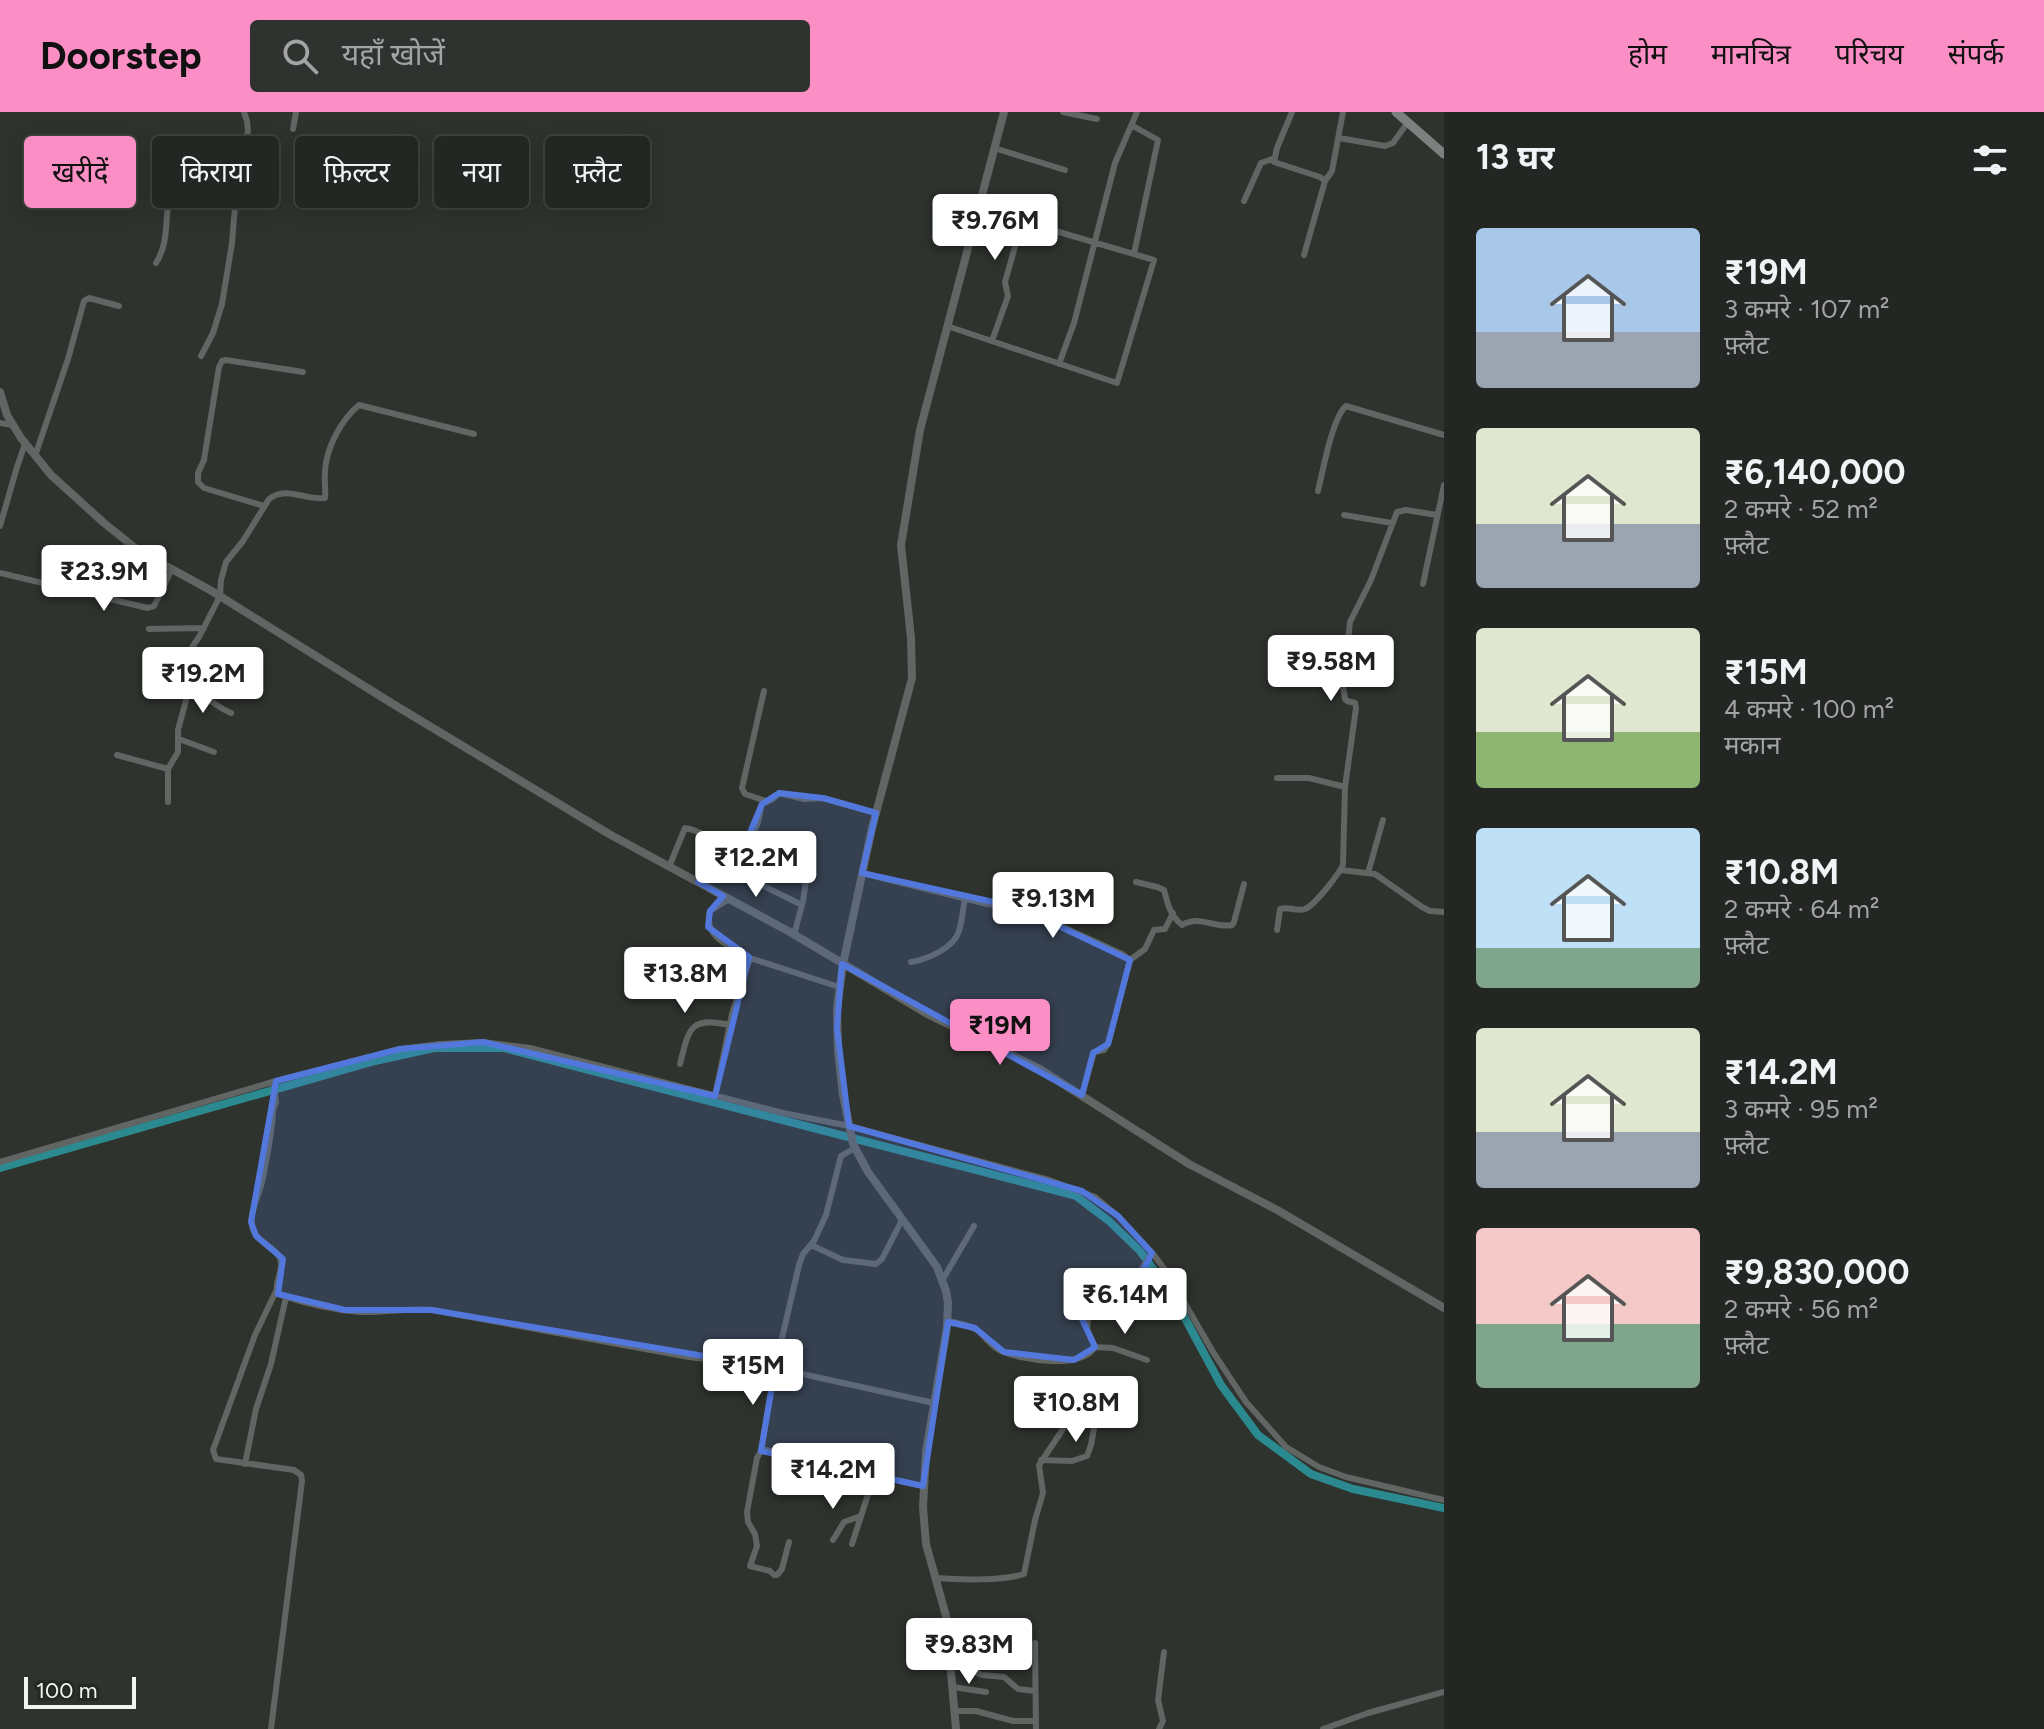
<!DOCTYPE html>
<html lang="hi">
<meta charset="utf-8">
<style>
body{margin:0;font-family:Figtree,"Noto Sans Devanagari",sans-serif;background:#2f322f;color:#f1f3f6;height:100vh;display:flex;flex-direction:column;font-size:30px;white-space:nowrap}
*{box-sizing:border-box;margin:0}
p{font-size:26px;color:#a3a5a5}
.icon{flex:none;width:44px;height:44px;fill:none;stroke:currentColor;stroke-width:2;stroke-linecap:round;stroke-linejoin:round}
.map{position:relative;flex:1;overflow:hidden}
.drawer{display:flex;flex-direction:column;background:#232622;width:600px}
.drawer>*{flex:none}
.top-card{position:absolute;left:24px;top:24px;width:760px;height:72px;display:flex;gap:16px}
.scale{position:absolute;left:24px;bottom:20px;width:112px;box-sizing:border-box;padding-left:8px;border:4px solid #f1f4f1;border-top:0;font-size:22px;line-height:28px;white-space:nowrap;color:#f1f4f1;-webkit-text-stroke:6px #252924;paint-order:stroke}
.price{position:absolute;translate:-50% -68px;padding:0 18px;border-radius:8px;background:#fff;color:#222;font-size:26px;line-height:52px;filter:drop-shadow(0 2px 4px #0008)}
.price::after{content:'';position:absolute;left:50%;top:48px;width:24px;height:18px;margin-left:-12px;background:inherit;clip-path:polygon(0 0,100% 0,50% 100%)}
.price.current{background:#fb8fc5;color:#111}
ul{padding:0;list-style:none}
li{display:flex;align-items:center;gap:24px;height:200px;padding:0 32px}
li span{display:grid;place-items:center;flex:none;width:224px;height:160px;border-radius:8px;color:#555}
li>.icon{margin-inline-start:auto}
span .icon{width:96px;height:96px;fill:#fffc;stroke-width:1}
li b{font-size:34px}
h2{display:flex;justify-content:space-between;align-items:center;height:96px;padding:0 32px;font-size:34px}
.tag{padding:0 28px;border-radius:8px;background:#232622;box-shadow:0 4px 20px #0003,0 0 0 2px #404340;font-size:28px;line-height:72px}
.tag.current{background:#fb8fc5;color:#111}
header{display:flex;align-items:center;gap:48px;box-sizing:border-box;height:112px;padding:0 40px;background:#fb8fc5;color:#111}
header strong{font-size:38px}
nav{display:flex;gap:44px;margin-inline-start:auto;font-size:28px}
.search{width:560px;height:72px;background:#2f322f;display:flex;align-items:center;gap:20px;box-sizing:border-box;padding:0 28px;border-radius:8px;color:#a3a5a5;font-size:30px}
main{display:flex;flex:1;min-height:0}
.map>svg:first-child{display:block}
.lines{fill:none;stroke-linecap:round;stroke-linejoin:round}
.canal{stroke:#2b8a8f;stroke-width:8}
.minor{stroke:#616563;stroke-width:6}
.tertiary{stroke:#616563;stroke-width:8}
.secondary{stroke:#7b817f;stroke-width:9}
.marked{fill:#5278de;fill-opacity:0.2;stroke:#5278de;stroke-width:6;stroke-linejoin:round}
</style>
<header>
<strong>Doorstep</strong>
<div class="search"><svg class="icon" aria-label="search" viewBox="0 0 24 24"><circle cx="10" cy="10" r="6"/><path d="M15 15l6 6"/></svg>यहाँ खोजें</div>
<nav><a>होम</a><a>मानचित्र</a><a>परिचय</a><a>संपर्क</a></nav>
</header>
<main>
<div class="map">
<svg width="1444" height="1617" viewBox="0 0 1444 1617">
<rect width="100%" height="100%" fill="#2f332e"/>
<g class="lines">
<path class="canal" d="M0 1056 375 949 434 936H504L1076 1084 1109 1109 1140 1139 1173 1184 1221 1273 1258 1323 1311 1362 1353 1377 1444 1396"/>
<path class="minor" d="M1063 0 1097 7
M1292 0 1277 36 1274 50 1320 65 1325 69 1304 143
M1133 14 1158 28 1134 142
M293 17 296 0
M1339 26 1385 34 1393 31 1408 10
M994 36 1065 58
M1325 69 1332 59 1343 0
M1244 89 1261 51 1275 46
M156 151C170 129 164 106 170 83L234 89
M947 214C1004 233 1060 252 1117 271L1154 148 1025 110 1020 117 1005 170 1008 184 992 229
M201 244 213 221 222 192 232 131 238 58 248 19 247 9 244 0
M1059 252 1074 211 1115 51 1137 0
M0 311 13 313
M35 344 68 247 84 189 89 186 119 194
M1318 379C1323 359 1332 306 1346 294L1444 323
M264 394 204 376 198 370V361L204 348 219 255 222 249 226 248 303 260
M1344 403 1392 411
M0 414 17 355 25 332
M0 461 148 496 154 494 172 457
M1423 472 1444 373
M149 517 204 516
M188 576C207 583 212 593 231 601
M764 579 742 676 745 682 766 689
M179 627 214 640
M117 643 168 657
M1277 666H1309L1345 675
M168 690V657L178 640V618L188 581 186 544 199 525 220 484 221 468 226 450 243 429 269 387C287 373 305 389 325 386 326 377 324 369 325 360 326 336 341 308 359 293L474 322
M723 754 802 793
M669 755 685 716C709 719 719 742 745 726 749 723 753 721 755 717 760 710 759 700 762 692L773 687 779 681 804 687 823 686 876 701
M1341 758 1375 762 1422 795 1430 799 1444 800
M862 761 987 792 1021 796 1122 842 1130 848 1108 932 1104 938 1094 940 1082 983
M1368 761 1383 708
M698 770 712 728
M1136 770 1157 775 1164 778C1168 793 1170 803 1182 813 1199 802 1215 817 1232 813L1234 810 1244 772
M729 787 710 799C702 825 732 835 750 846
M1277 818 1280 797C1289 794 1296 800 1305 797 1315 793 1338 763 1343 753L1345 675 1356 596 1355 591 1347 589 1345 587 1342 567 1346 549 1350 510 1371 468 1397 400 1406 398 1437 403
M794 823 803 789 809 747
M1130 848 1145 837 1154 818 1165 817 1173 801
M911 850C928 847 954 836 959 819 962 809 963 797 965 786
M680 952C689 917 689 904 730 913
M275 970 274 972 276 990 273 998C272 1021 267 1044 263 1066 260 1083 246 1104 254 1120 259 1131 275 1135 280 1146 285 1158 273 1170 278 1182 303 1191 334 1198 360 1200 384 1201 408 1196 432 1198L689 1245 775 1256 934 1291
M715 984 732 902 750 846 839 875
M0 1050 276 969 400 937 440 932 483 930 530 936 783 1001 849 1014 1049 1068 1095 1085 1118 1104 1154 1143 1168 1162 1213 1240 1246 1290 1286 1335 1319 1355 1346 1365 1444 1388
M811 1133 843 1148 876 1152 882 1147 902 1108
M943 1167 974 1114
M947 1209C957 1211 969 1213 977 1218 986 1225 990 1234 1001 1239 1022 1248 1080 1258 1095 1235L1087 1217 1088 1207 1098 1201 1126 1194 1135 1167 1152 1141
M1095 1235 1113 1236 1147 1248
M761 1339 775 1256 799 1153 803 1142 814 1129 826 1103 841 1044 855 1036
M1041 1348 1072 1349 1087 1344 1091 1333 1097 1300
M245 1352 256 1297 271 1252 286 1185
M833 1428 844 1410 861 1404
M789 1430 782 1457 777 1463H774L770 1459 750 1454 757 1434 755 1422 748 1410 747 1400 757 1346 761 1339 766 1338C818 1349 870 1363 923 1374
M852 1432 874 1364
M936 1466C960 1468 1002 1469 1024 1462L1035 1408 1043 1381 1039 1353 1063 1317 1080 1282
M987 1511C984 1529 974 1542 977 1561L982 1563 1004 1565 1018 1577 1035 1579
M982 1530 996 1539 1010 1544 1017 1552
M1035 1531 1036 1617
M951 1548H976
M953 1575 986 1580
M955 1599H976L1013 1609H1035
M271 1617 302 1369 301 1363 294 1358 216 1347 213 1338 255 1223 276 1179
M1159 1617 1163 1609 1158 1588 1164 1540
M1323 1617 1368 1601 1444 1580"/>
<path class="tertiary" d="M0 280 7 303 21 326 51 363 104 411 139 439 210 478 393 592 609 722 790 820 929 903 1038 956 1189 1052 1279 1099 1444 1196
M956 1617 946 1504 926 1432 923 1395 926 1340 947 1215 948 1191 946 1179 937 1155 868 1060 853 1032 843 983 838 938 837 896 843 852 872 716 912 566 911 526 901 433 920 318 1004 0"/>
<path class="secondary" d="M1396 0 1444 42"/>
</g>
<path class="marked" d="M779 681 823 686 876 701 862 761 1021 796 1130 848 1108 932 1093 941 1082 983 842 852 837 916 849 1014 1082 1079 1118 1104 1152 1141 1126 1194 1081 1205 1095 1235 1074 1248 1004 1240 975 1216 948 1210 923 1374 761 1339 775 1256 432 1198H345L278 1182 283 1147 256 1124 251 1110 276 969 400 937 483 930 715 984 749 845 708 815 710 799 723 784 698 770 712 728 727 732 749 723 762 692Z"/>
</svg>
<div class="scale">100 m</div>
<b class="price" style="left:995px;top:150px">₹9.76M</b>
<b class="price" style="left:104px;top:501px">₹23.9M</b>
<b class="price" style="left:1331px;top:591px">₹9.58M</b>
<b class="price" style="left:203px;top:603px">₹19.2M</b>
<b class="price" style="left:756px;top:787px">₹12.2M</b>
<b class="price" style="left:1053px;top:828px">₹9.13M</b>
<b class="price" style="left:685px;top:903px">₹13.8M</b>
<b class="price current" style="left:1000px;top:955px">₹19M</b>
<b class="price" style="left:1125px;top:1224px">₹6.14M</b>
<b class="price" style="left:753px;top:1295px">₹15M</b>
<b class="price" style="left:1076px;top:1332px">₹10.8M</b>
<b class="price" style="left:833px;top:1399px">₹14.2M</b>
<b class="price" style="left:969px;top:1574px">₹9.83M</b>
<div class="top-card">
<a class="tag current">खरीदें</a>
<a class="tag">किराया</a>
<a class="tag">फ़िल्टर</a>
<a class="tag">नया</a>
<a class="tag">फ़्लैट</a>
</div>
</div>
<section class="drawer">
<h2>13 घर<svg class="icon" aria-label="filters" viewBox="0 0 24 24"><path d="M4 7h16M4 17h16"/><circle cx="9" cy="7" r="2"/><circle cx="15" cy="17" r="2"/></svg></h2>
<ul>
<li><span style="background:linear-gradient(#a9c7e8 65%,#9aa5b1 0)"><svg class="icon" aria-label="home" viewBox="0 0 24 24"><path d="M3 11l9-7 9 7M6 9v11h12V9"/></svg></span><div><b>₹19M</b><p>3 कमरे · 107 m²</p><p>फ़्लैट</p></div></li>
<li><span style="background:linear-gradient(#dfe7d0 60%,#9aa5b1 0)"><svg class="icon" aria-label="home" viewBox="0 0 24 24"><path d="M3 11l9-7 9 7M6 9v11h12V9"/></svg></span><div><b>₹6,140,000</b><p>2 कमरे · 52 m²</p><p>फ़्लैट</p></div></li>
<li><span style="background:linear-gradient(#dfe7d0 65%,#8fb573 0)"><svg class="icon" aria-label="home" viewBox="0 0 24 24"><path d="M3 11l9-7 9 7M6 9v11h12V9"/></svg></span><div><b>₹15M</b><p>4 कमरे · 100 m²</p><p>मकान</p></div></li>
<li><span style="background:linear-gradient(#bfe0f5 75%,#7fa58c 0)"><svg class="icon" aria-label="home" viewBox="0 0 24 24"><path d="M3 11l9-7 9 7M6 9v11h12V9"/></svg></span><div><b>₹10.8M</b><p>2 कमरे · 64 m²</p><p>फ़्लैट</p></div></li>
<li><span style="background:linear-gradient(#dfe7d0 65%,#9aa5b1 0)"><svg class="icon" aria-label="home" viewBox="0 0 24 24"><path d="M3 11l9-7 9 7M6 9v11h12V9"/></svg></span><div><b>₹14.2M</b><p>3 कमरे · 95 m²</p><p>फ़्लैट</p></div></li>
<li><span style="background:linear-gradient(#f6c9c9 60%,#7fa58c 0)"><svg class="icon" aria-label="home" viewBox="0 0 24 24"><path d="M3 11l9-7 9 7M6 9v11h12V9"/></svg></span><div><b>₹9,830,000</b><p>2 कमरे · 56 m²</p><p>फ़्लैट</p></div></li>
</ul>
</section>
</main>
